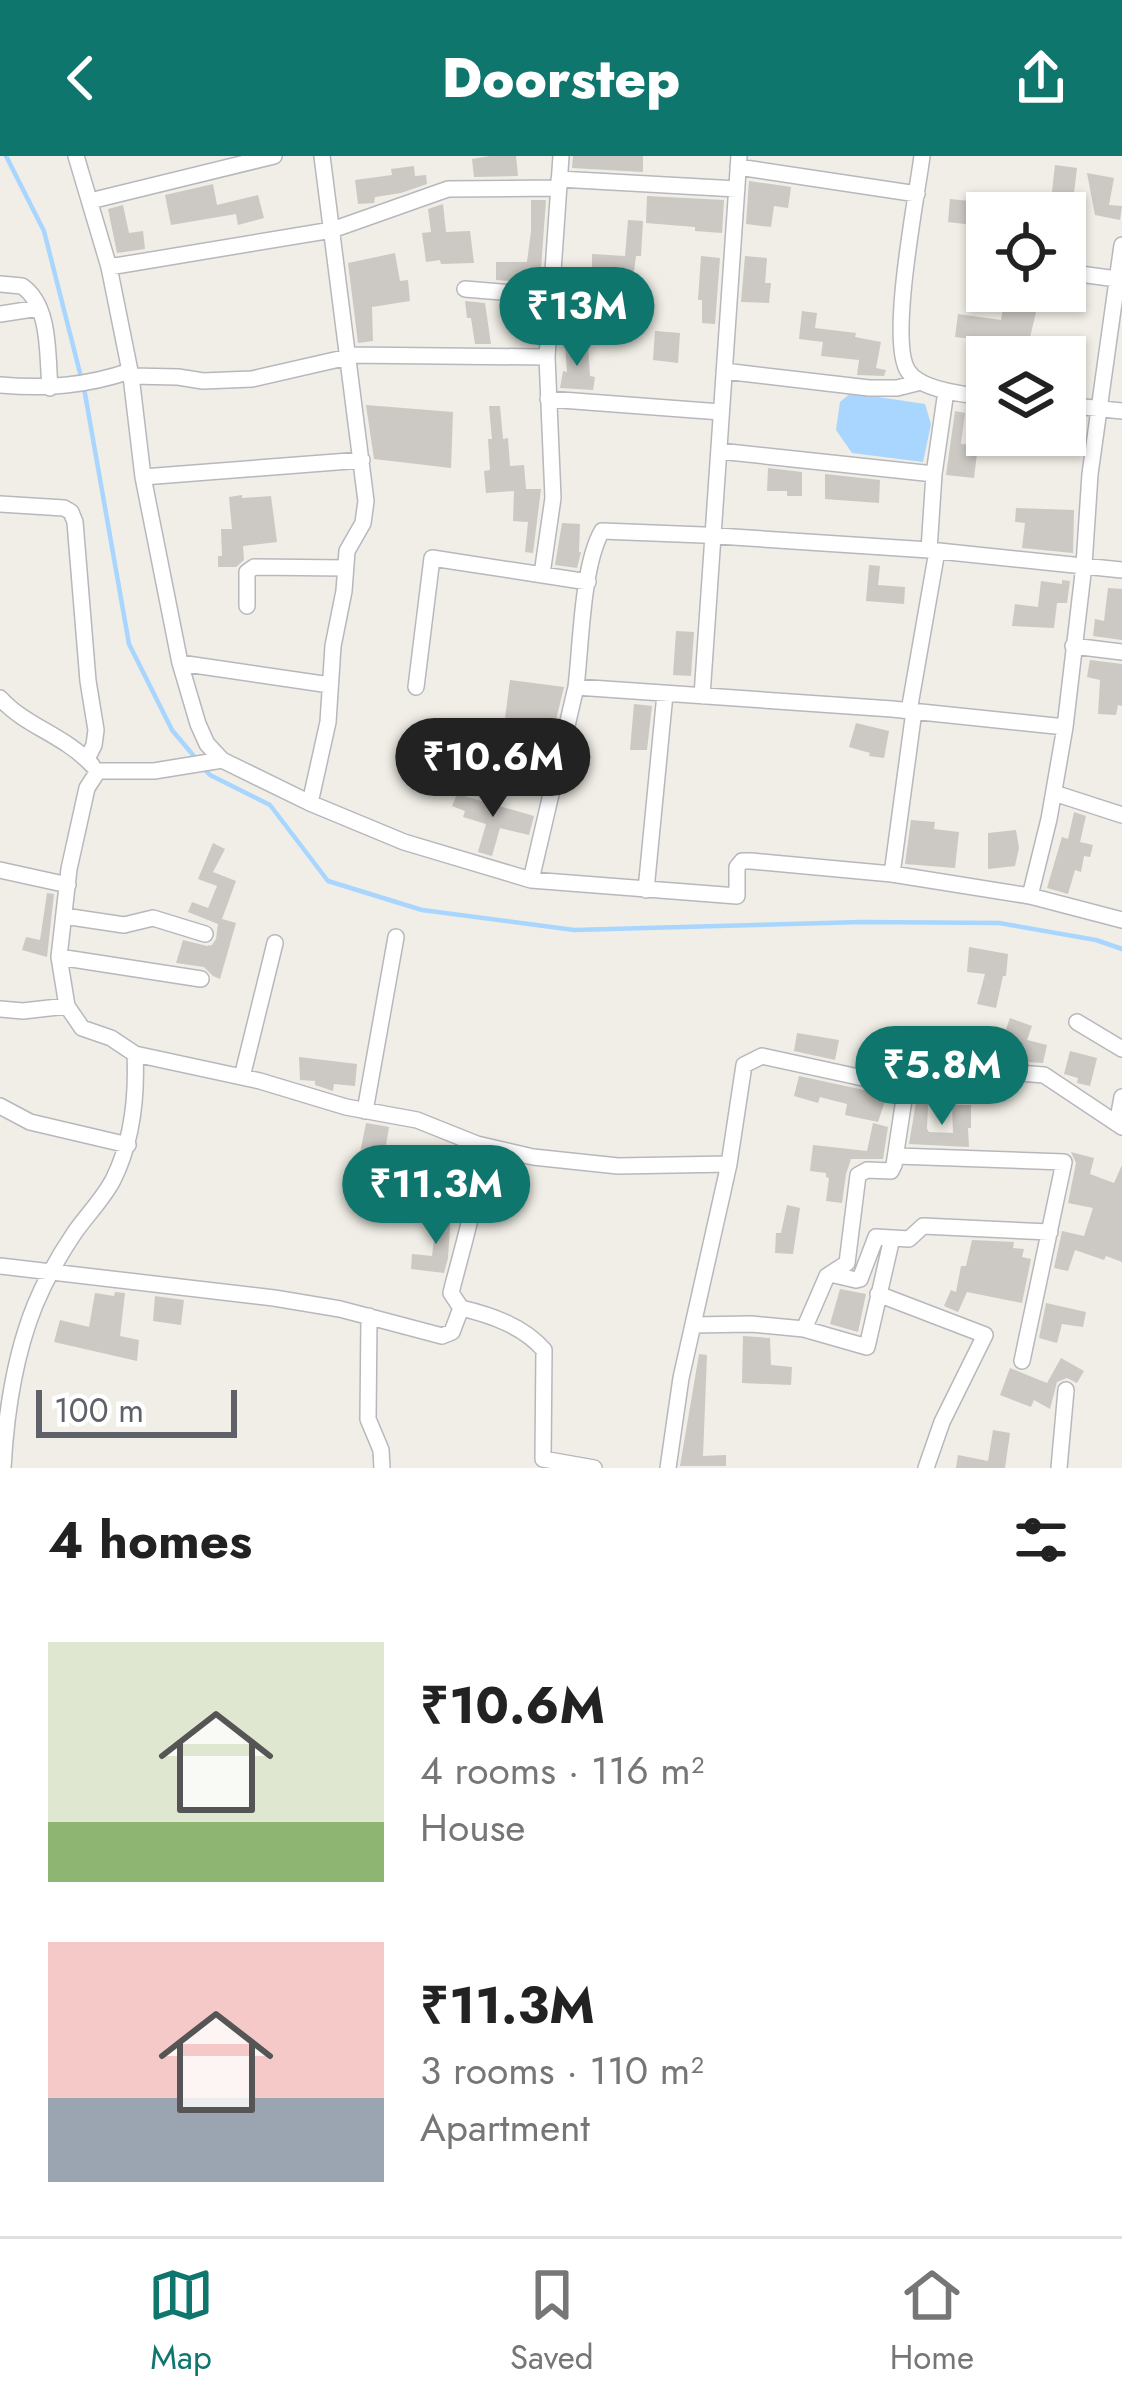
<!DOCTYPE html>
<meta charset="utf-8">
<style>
body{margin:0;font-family:Jost,sans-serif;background:#f2f2f2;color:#222;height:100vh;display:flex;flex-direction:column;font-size:45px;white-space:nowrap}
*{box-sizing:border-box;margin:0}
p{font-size:39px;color:#767676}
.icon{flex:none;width:66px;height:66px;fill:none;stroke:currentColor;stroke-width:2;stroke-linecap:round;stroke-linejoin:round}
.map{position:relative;height:1312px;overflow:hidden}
.panel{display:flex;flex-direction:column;background:#fff;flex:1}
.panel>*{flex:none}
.controls{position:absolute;left:966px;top:36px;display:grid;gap:24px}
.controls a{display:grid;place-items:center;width:120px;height:120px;border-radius:0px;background:#fff;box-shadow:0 3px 9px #0004;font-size:60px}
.scale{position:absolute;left:36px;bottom:30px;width:201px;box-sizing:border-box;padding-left:12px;border:6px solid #5e6167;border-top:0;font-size:33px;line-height:42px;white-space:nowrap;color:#5e6167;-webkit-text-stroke:9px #fff;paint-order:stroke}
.price{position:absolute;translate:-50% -102px;padding:0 27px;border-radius:42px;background:#0f766e;color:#fff;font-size:39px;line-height:78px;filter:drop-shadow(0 3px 6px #0008)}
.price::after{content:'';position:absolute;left:50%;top:72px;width:36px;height:27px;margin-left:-18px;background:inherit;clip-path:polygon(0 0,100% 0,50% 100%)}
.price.active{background:#222;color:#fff}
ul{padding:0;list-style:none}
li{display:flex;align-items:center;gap:36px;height:300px;padding:0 48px}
li span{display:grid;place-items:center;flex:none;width:336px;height:240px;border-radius:0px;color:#555}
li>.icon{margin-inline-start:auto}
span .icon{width:144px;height:144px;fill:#fffc;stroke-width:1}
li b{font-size:51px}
h2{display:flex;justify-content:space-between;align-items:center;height:144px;padding:0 48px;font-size:51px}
header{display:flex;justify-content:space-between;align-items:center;height:156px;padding:0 48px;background:#0f766e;color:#fff;font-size:54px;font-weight:800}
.dock{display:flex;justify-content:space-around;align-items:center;height:168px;border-top:3px solid #e0e0e0;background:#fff;font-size:33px;color:#767676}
.dock a{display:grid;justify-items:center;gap:6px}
.dock .active{color:#0f766e}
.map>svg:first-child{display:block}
.water{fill:#a8d6ff}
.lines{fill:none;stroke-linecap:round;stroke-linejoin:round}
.stream{stroke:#a8d6ff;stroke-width:4.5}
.building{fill:#ccc8c3}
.minor-casing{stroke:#b7b8bd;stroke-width:18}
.minor{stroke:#fff;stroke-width:15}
</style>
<header><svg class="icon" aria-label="back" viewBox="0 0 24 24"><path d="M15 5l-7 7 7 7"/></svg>Doorstep<svg class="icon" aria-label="share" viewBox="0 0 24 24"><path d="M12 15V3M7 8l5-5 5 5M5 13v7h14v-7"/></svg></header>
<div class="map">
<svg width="1122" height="1312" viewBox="0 0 1122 1312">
<rect width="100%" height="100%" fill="#f0eee6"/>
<path class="water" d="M851 237 925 248 931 268 923 306 852 297 836 274 840 246Z"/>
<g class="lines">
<path class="stream" d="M6 0 44 75 81 221
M84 232 129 488 172 574 198 605
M205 614 210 619 270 649 328 725 422 754 574 774 862 766 999 767 1096 784 1122 793"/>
</g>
<path class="building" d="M490 0H516L518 20 474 21 472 3Z
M573 0H643V16L572 12Z
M1055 9 1077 12 1073 46 1051 44Z
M414 10 415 20 426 19 427 28 401 37 375 41 374 47 358 48 355 24 392 19 391 13Z
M1087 17 1114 22 1109 49 1122 50 1120 64 1095 59Z
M749 25 791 31 788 52 774 50 771 71 746 68Z
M213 28 217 49 258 39 264 62 238 69 236 58 171 69 165 39Z
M647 40 724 44 722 77 695 75V71L646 67Z
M950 43 970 45V51L987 53V111L967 107 973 69 948 66Z
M531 44H546L540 127 496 124V106H527L531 75Z
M443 48 446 76 470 75 474 107 441 108 440 104 426 106 422 77 431 76 428 53Z
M123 49 129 77 143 75 145 93 117 97 108 53Z
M628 64 643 65 641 100H636L628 161 608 159 613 114 592 112V98L625 100Z
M395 97 400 125 408 124 410 145 372 151 373 185 358 187 348 107Z
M701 100 720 102 715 168 702 167V144H698Z
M745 100 767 102 765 127H771L769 147 741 146Z
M1006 135H1026V155L1036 156 1028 190 955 181 958 158 1001 164 1003 151 1006 152Z
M465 145 485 147 491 188H475L471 162H467Z
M802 155 817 157 815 172 856 177 855 181 881 186 876 212 886 214 884 220 857 219 859 204 821 200 823 186 799 183Z
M655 175 680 177 678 207 653 204Z
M588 188 590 220 595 221 593 234 560 232 563 215 567 216 565 189Z
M366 249 453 256 451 312 374 303Z
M489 250H500L503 283 508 282 510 310 524 309 526 333H541L533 397 525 396 528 366 513 365 514 335 486 337 484 315 490 314 488 283H492Z
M955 255 965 257 961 288 978 289 974 322 946 319Z
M768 312 802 316V340H787V335H767Z
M825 318 880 324 879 347 825 343Z
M242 339V342L271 340 277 386 243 390 244 404 236 411H218V400H222L221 373H232L229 341Z
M1016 352 1074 354 1073 397 1022 392 1025 367 1015 366Z
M562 367 580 368 579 396H581L577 412 555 409Z
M869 409 880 410 878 429 905 431 904 448 866 445Z
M1062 424 1070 425 1067 447H1057L1054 472 1012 470 1015 448 1038 451 1041 425 1062 428Z
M1108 432 1122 433V484L1093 480 1095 463 1104 465Z
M676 475 694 476 691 520 673 519Z
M1090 504 1122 508V550L1118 549 1116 559 1098 558 1100 524 1087 521Z
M510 524 564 531 555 568 505 562Z
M634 548 652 550 647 594H630Z
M856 567 889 575 884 602 869 600 870 597 849 591Z
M457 638 534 660 529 679 500 672 492 700 478 696 486 668 463 661 465 655 452 650Z
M1074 656 1086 660 1080 686 1093 689 1090 701 1084 700 1081 716 1075 714 1068 738 1047 732 1062 681 1068 683Z
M911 664 935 666 934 673 959 676 955 712 905 708Z
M1016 674 1019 692 1015 710 988 713V677Z
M213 687 225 693 213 716 236 725 222 763 236 767 220 823 213 820 204 811 176 807 183 784 207 790 212 789 216 783 218 768 188 756 192 746 208 752 217 730 198 723Z
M47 737 54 738 47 801 22 794 26 781 40 784Z
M969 791 1008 798 1006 820H1003L996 852 977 848 985 818 967 816Z
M1010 862 1032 870 1027 884 1047 889 1043 907 1012 905 1014 899 998 897 1001 878 1004 879Z
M797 877 839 884 835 904 794 895Z
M868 888 909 907 910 904 929 908 925 923 861 909Z
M1070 895 1097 902 1090 930 1077 927 1078 922 1064 918Z
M299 901 357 908 355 930 334 928 333 935 315 929V925L300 924Z
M799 920 887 939 878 966 845 959 847 948 820 941 818 947 794 940Z
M916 946 928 948 927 973 929 976 953 977 952 949H971V972H968L969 991 909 988Z
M366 967 389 971 384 1001 360 997Z
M873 967 888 971 883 1003H851L846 1018 842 1047 826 1045 829 1022 826 1021V1017L810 1015 813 989 867 995Z
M1071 996 1094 1002 1090 1018 1114 1027 1122 1009V1106L1106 1100 1104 1104 1075 1094 1068 1115 1054 1112 1062 1075 1084 1080 1093 1052 1068 1047 1076 1007Z
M787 1049 800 1052 793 1098 775 1097 776 1077H781Z
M437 1055 451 1056 448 1102 444 1117 411 1113 412 1098 432 1100Z
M972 1084 1014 1086 1013 1092 1024 1093 1022 1101 1031 1103 1022 1147 967 1136 958 1156 944 1150 951 1134 956 1136 961 1110H966Z
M840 1133 866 1138 858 1176 830 1168Z
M115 1136 125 1137 120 1180 139 1184 137 1205 54 1186 60 1164 89 1171 95 1137 114 1140Z
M155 1140 184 1144 181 1169 153 1165Z
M1046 1147 1086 1156 1083 1171 1062 1168 1057 1187 1039 1182Z
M743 1180 770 1182 771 1209 792 1211 791 1229 742 1227Z
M699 1198 707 1199 703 1300 726 1299V1310H680Z
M1061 1202 1084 1215 1077 1227 1067 1222 1057 1226 1050 1253 1034 1244 1031 1251 1000 1239 1010 1212 1047 1227Z
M993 1274 1010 1277 1005 1312H956L958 1299 988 1305Z"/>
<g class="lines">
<defs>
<path id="minor" d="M76 0 109 111 131 220 143 321 180 507 198 568 207 588 222 604 310 647 404 686 531 724 576 531 892 553 1065 571
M922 0C917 40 888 185 908 215 920 234 966 239 987 241
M738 11 917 38
M559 23 737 33
M90 45 274 0
M1122 89 1090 318 1084 409 1065 571 1049 663 1030 740 1122 764
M109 111 332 74 448 33 559 32
M1065 116 1117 123
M0 128 22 130C51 150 47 199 50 232
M465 133 550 140
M0 158 39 152
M348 199 547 201
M724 215 869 232H897L921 226
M131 220 178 221 203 225 252 223 348 201
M0 229C46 233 86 230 130 215
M548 243 721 256
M1065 249 1122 255
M719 295 934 318
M143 321 362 304
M0 348 64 352 71 356 75 366 88 525 96 574 94 589 87 603
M929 394 934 318 946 235
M542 418 553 342 547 201 561 0
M247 450V416L254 411 345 412
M1073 490 1122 496
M180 507 330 529
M416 531 432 402 588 426
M576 531C581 490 582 409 602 375L703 379 929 394 1122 414
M702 540 739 0
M0 542C26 571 63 578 92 609
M909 555 937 395
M1054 637 1122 659
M310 647 328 566 333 490 344 435 347 395 363 367 366 345 322 0
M0 714 68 729
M892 718 914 555
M531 724 737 740V711L742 705H751L892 718 1030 740
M646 734 665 538
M64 760 124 769 153 762 205 778
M59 801 201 823
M0 853 23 855 67 850
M1077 866 1122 893
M135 898 260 925 346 951 417 964 477 988C488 1013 458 1106 451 1137L461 1152C491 1159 523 1170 544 1194L543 1303 594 1312
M242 921 275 787
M0 950 30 966 128 989
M365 955 396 781
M1117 968 1122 941
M477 988 533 1001 618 1010 729 1008
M897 1000 1064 1006 1022 1205
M0 1110 274 1142 340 1153 442 1180 452 1176 461 1152
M830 1118 856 1124 860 1123 876 1081 909 1083 923 1070 1050 1076
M878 1138 985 1179 942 1266 926 1312
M369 1160 368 1263 381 1294 382 1312
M693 1169 751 1168 804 1173 827 1120 847 1107 858 1019 867 1014 891 1015 894 1009 906 930
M804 1173 867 1191 892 1082
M3 1312C6 1257 14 1201 35 1149 45 1125 60 1098 75 1076 87 1059 103 1043 113 1024 132 986 137 940 135 898L111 882 82 872 67 850 59 801 69 713 87 632 98 615H154L222 604
M668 1312 681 1222 729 1008 744 909 762 900 932 937 1005 916 1044 919 1122 971
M1059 1312 1066 1234"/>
</defs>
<use href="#minor" class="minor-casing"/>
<use href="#minor" class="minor"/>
</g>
</svg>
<div class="controls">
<a><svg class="icon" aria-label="locate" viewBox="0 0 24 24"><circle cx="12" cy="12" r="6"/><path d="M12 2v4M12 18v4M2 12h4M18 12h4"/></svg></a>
<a><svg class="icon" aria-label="layers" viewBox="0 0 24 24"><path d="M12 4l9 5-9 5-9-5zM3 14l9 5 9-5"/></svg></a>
</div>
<div class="scale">100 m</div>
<b class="price" style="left:577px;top:213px">₹13M</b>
<b class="price active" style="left:493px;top:664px">₹10.6M</b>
<b class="price" style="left:942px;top:972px">₹5.8M</b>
<b class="price" style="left:436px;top:1091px">₹11.3M</b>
</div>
<section class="panel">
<h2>4 homes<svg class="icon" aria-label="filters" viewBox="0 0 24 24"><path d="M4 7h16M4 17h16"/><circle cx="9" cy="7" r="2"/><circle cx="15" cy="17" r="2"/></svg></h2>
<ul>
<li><span style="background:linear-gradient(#dfe7d0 75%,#8fb573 0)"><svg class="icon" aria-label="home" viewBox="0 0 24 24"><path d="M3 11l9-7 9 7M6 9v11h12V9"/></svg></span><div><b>₹10.6M</b><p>4 rooms · 116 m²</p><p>House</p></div></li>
<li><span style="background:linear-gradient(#f6c9c9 65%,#9aa5b1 0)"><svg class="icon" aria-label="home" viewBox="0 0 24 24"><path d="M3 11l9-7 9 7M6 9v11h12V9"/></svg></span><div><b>₹11.3M</b><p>3 rooms · 110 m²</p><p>Apartment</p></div></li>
</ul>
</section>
<nav class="dock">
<a class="active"><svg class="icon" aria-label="map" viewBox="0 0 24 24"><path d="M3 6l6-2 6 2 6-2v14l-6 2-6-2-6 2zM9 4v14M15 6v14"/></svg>Map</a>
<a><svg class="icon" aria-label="saved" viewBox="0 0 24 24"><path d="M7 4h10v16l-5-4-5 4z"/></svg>Saved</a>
<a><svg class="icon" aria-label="home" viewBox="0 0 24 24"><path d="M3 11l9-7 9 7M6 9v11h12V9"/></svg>Home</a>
</nav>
